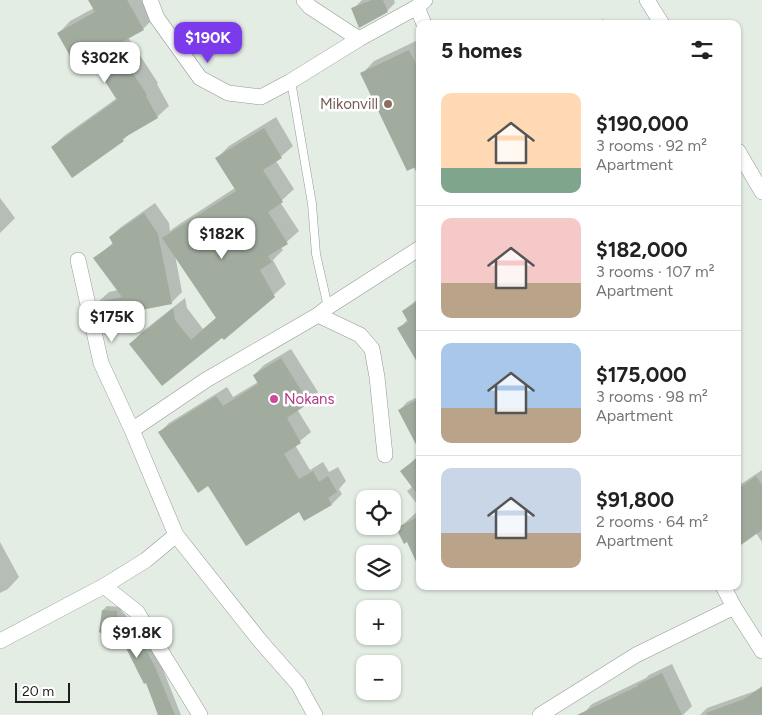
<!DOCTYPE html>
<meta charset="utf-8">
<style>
body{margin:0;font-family:Figtree,sans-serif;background:#f2f2f2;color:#222;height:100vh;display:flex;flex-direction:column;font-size:19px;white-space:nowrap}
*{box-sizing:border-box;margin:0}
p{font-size:16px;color:#767676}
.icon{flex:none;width:28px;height:28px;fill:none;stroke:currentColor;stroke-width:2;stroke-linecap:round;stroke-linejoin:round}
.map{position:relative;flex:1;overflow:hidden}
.drawer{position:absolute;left:416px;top:20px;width:325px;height:570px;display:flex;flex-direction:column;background:#fff;border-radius:10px;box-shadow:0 1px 4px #0004}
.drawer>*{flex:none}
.fabs{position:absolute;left:356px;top:490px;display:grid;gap:10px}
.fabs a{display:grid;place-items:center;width:45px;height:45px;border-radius:10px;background:#fff;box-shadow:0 1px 4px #0004;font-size:25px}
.scale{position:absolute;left:15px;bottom:12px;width:55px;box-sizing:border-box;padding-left:5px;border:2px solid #1d1d1d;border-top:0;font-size:14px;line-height:18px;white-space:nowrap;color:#1d1d1d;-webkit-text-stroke:4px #fff;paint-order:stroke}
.price{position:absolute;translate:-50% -42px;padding:0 11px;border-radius:10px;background:#fff;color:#222;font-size:16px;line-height:32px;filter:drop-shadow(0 1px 2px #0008)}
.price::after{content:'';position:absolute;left:50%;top:30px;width:15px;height:11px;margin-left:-8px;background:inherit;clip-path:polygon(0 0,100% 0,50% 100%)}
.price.selected{background:#7c3aed;color:#fff}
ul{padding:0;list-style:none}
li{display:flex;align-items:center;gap:15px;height:125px;padding:0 25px}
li+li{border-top:1px solid #e0e0e0}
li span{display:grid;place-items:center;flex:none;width:140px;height:100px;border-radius:10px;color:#555}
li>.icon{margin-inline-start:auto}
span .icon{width:60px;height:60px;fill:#fffc;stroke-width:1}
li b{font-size:21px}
h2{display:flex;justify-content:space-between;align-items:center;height:60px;padding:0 25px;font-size:21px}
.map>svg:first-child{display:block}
.shadow{fill:#0003}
.building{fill:#a1ac9f}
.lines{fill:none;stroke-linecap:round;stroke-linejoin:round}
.lane-casing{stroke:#979797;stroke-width:9}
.street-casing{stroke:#979797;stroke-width:16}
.lane{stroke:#fff;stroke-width:8}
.street{stroke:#fff;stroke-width:15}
.education-dot{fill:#8d6e63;stroke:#fff;stroke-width:2}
.hotel-dot{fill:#d1479c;stroke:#fff;stroke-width:2}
.labels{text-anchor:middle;stroke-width:5;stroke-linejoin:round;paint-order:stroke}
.education-label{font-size:15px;fill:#785e54;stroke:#fff;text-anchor:end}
.hotel-label{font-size:15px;fill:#b23c85;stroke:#fff;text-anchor:start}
</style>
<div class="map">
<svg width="762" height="715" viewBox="0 0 762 715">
<rect width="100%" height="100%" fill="#e3ede4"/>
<path class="shadow" d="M90 0H145L155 17 143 29 128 37 158 83 157 84 169 106 157 117 132 131 123 140 52 147 64 136 117 98 91 58 59 33 70 21 94 8Z
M362 0H394L395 3 387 11 353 9Z
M603 19 606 24H593Z
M420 39V179L362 74 374 61Z
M276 117 293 146 276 161 294 189 280 202 299 231 281 247 283 250 273 260 286 284 224 339 222 336 162 384 130 344 142 332 185 298 187 308 203 329 217 317 175 255 182 292 171 303 98 302 109 292 118 290 95 258 114 242 110 237 121 227 155 203 169 223 170 231 175 227 235 188 217 158 229 146Z
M0 198 15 218 0 233Z
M420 297V365L399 329 408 319 403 311Z
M291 349 318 392 308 402 297 409 311 432 295 445 310 470 323 462 329 472 338 467 346 481 339 489 342 494 332 504 299 510 208 484 159 433 169 423 227 387 233 397 258 382 254 375 264 365Z
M420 396V436L399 411 407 402Z
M420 454V508L407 491 413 486 402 471Z
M762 470V542L756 533 740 544 738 541V486Z
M420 509V544L398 529Z
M0 542 19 577 8 589 0 593Z
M107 606 121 607V610L135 626 141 629 160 662 181 715H157L159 713 147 682 103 610Z
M672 664 692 706 683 715H582L592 704 646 678 649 675Z
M762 686V715H700L707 708 755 691Z"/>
<path class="building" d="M88 0H127L144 30 115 46 147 95 146 96 158 118 122 139 124 141 72 178 51 147 117 100 91 60 77 68 57 33 95 12Z
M372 0H383L388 12 359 28 351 8Z
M409 50 420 72V165L407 171 360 73Z
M264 128 282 158 263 170 283 202 268 212 288 244 268 256 272 262 260 270 275 297 224 340 222 338 162 386 129 344 173 308 175 320 191 340 216 318 162 238 236 191 215 158Z
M144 213 158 234 172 304 101 318 97 302 122 297 93 258 113 244 109 237Z
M420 300V367L397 328 408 322 402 311Z
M281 358 309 403 287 418 301 443 284 454 299 479 313 471 319 482 328 476 337 492 328 498 332 505 304 521 299 512 246 546 208 486 198 493 158 432 216 396 223 406 258 384 253 375Z
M420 398V452L398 410Z
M420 456V498L400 471Z
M756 476 762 485V530L738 547V489Z
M420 516V570L407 542 404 544 396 528Z
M102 610 117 611V615L130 630 137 633 155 667 175 715H158L146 683 144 684 124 644 99 632Z
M662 673 682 715H577L638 686 637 685Z
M762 687V715H707L706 713 744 699Z"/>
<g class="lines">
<defs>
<path id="lane" d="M291 81 312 204 316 254 328 307"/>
<path id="street" d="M150 0 157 18 200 78 228 93 261 97 291 81 359 39 417 7 425 0
M304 0 310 7 359 39
M647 0 662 24
M417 7 424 24
M738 151 762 192
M78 260 101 363 132 430
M318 315 360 335 372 349 377 377 385 455
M176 535 261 642 298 684 315 715
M104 586 137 612 200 715
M723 586 734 607 762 651
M0 641 104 586 146 560 176 535 132 430 206 380 318 315 328 307 420 248
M540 715 636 655 734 607"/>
</defs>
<use href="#lane" class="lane-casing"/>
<use href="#street" class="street-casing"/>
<use href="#lane" class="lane"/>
<use href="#street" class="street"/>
</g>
<circle class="education-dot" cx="388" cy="104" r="5"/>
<circle class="hotel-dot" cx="274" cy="399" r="5"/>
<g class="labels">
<g class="education-label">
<text x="378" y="109">Mikonvill</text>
</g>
<g class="hotel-label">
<text x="284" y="404">Nokans</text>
</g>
</g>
</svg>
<div class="fabs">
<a><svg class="icon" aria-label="locate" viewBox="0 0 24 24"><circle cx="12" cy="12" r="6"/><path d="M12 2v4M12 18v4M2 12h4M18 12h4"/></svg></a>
<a><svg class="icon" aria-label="layers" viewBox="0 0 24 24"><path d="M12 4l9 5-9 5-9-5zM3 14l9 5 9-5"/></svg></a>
<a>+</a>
<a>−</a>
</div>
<div class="scale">20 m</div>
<b class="price selected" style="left:208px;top:64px">$190K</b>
<b class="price" style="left:105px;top:84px">$302K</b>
<b class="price" style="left:222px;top:260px">$182K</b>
<b class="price" style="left:112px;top:343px">$175K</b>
<b class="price" style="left:137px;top:659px">$91.8K</b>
<section class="drawer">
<h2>5 homes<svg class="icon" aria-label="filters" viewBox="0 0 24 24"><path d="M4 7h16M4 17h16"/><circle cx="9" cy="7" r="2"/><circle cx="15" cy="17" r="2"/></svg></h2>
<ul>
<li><span style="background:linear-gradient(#ffd9b3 75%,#7fa58c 0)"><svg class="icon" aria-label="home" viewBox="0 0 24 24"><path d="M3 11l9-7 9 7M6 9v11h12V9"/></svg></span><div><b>$190,000</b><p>3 rooms · 92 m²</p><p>Apartment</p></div></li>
<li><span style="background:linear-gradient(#f6c9c9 65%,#b9a48a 0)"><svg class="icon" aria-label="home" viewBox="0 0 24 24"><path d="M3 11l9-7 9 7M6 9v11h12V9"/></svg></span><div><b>$182,000</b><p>3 rooms · 107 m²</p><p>Apartment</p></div></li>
<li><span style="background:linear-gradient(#a9c7e8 65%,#b9a48a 0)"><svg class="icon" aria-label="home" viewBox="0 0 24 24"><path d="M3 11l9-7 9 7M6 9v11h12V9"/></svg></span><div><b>$175,000</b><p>3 rooms · 98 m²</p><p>Apartment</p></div></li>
<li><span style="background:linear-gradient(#c9d6e8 65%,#b9a48a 0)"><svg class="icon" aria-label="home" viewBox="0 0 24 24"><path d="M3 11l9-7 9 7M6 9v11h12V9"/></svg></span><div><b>$91,800</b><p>2 rooms · 64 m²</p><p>Apartment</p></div></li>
</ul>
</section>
</div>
